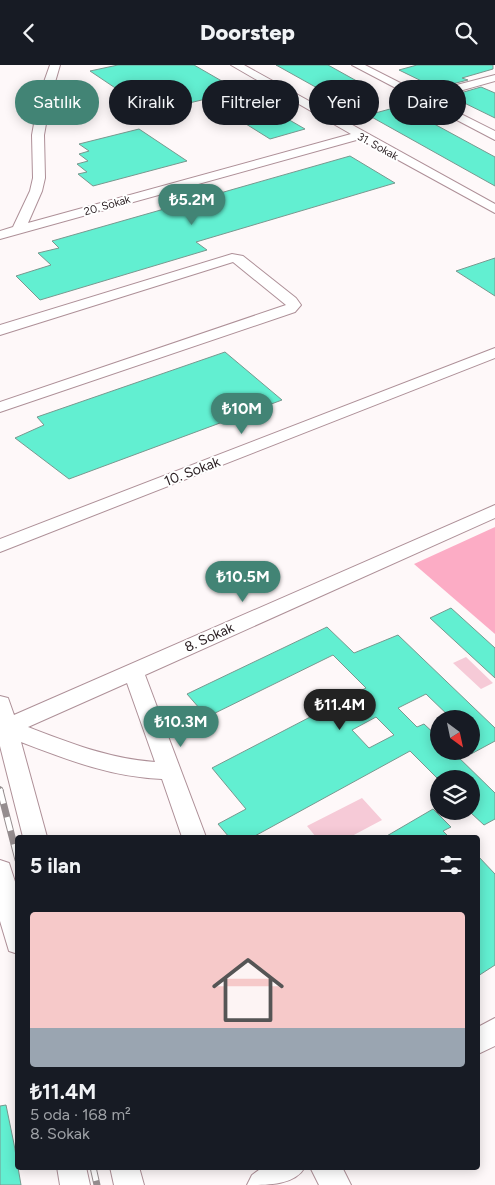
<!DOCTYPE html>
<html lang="tr">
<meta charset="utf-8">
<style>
body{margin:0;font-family:Figtree,sans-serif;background:#20242c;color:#f1f3f6;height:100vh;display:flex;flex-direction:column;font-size:19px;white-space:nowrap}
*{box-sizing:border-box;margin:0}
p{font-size:16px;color:#9ea1a6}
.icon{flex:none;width:28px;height:28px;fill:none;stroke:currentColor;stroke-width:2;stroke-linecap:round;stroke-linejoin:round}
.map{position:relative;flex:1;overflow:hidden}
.details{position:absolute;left:15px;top:770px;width:465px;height:335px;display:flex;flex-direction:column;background:#171b24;border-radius:5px;box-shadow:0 2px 12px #0003}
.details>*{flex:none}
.top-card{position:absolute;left:15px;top:15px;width:465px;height:45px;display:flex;gap:10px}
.needle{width:32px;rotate:147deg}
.buttons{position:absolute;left:430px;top:645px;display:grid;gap:10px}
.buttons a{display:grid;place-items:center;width:50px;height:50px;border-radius:50%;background:#171b24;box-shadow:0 2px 12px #0003;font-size:25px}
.price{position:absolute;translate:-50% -42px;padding:0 11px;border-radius:18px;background:#428475;color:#fff;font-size:16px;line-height:32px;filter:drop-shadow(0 1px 2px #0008)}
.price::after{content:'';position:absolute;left:50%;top:30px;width:15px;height:11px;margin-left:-8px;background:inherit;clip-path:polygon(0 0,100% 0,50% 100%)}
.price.current{background:#222;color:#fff}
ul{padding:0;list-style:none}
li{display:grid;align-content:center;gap:10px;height:265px;padding:0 15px}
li+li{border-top:1px solid #363941}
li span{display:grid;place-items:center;height:155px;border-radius:5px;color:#555}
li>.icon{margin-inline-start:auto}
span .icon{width:90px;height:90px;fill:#fffc;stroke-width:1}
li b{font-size:21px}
h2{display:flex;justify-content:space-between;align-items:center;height:60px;padding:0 15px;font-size:21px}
.chip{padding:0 18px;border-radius:22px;background:#171b24;box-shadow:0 2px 12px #0003;font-size:18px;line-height:45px}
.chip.current{background:#428475;color:#fff}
header{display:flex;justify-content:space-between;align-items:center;height:65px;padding:0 15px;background:#171b24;font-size:22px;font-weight:800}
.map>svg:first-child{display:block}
.green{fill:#fcacc5}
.water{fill:#f6cad7}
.building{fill:#62efd1;stroke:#78988f;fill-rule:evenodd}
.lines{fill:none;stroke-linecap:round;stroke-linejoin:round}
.minor-casing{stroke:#ae9098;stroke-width:2}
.minor{fill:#fff;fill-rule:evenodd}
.rail-far1-casing{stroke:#958d8f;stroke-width:5.5}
.rail-casing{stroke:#958d8f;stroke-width:7}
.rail-far1{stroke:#fff;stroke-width:4;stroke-dasharray:11;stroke-linecap:butt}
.rail{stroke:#fff;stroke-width:5;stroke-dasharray:14;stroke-linecap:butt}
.labels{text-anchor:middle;stroke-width:4;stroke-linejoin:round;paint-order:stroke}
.far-street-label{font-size:11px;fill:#291e21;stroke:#fff}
.street-label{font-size:14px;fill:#291e21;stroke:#fff}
</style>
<header><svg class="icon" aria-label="back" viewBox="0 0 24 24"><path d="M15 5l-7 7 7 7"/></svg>Doorstep<svg class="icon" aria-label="search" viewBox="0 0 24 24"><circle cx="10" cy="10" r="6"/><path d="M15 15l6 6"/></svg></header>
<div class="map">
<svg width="495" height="1120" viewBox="0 0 495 1120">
<rect width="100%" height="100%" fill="#fef8f9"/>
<path class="green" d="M495 462V569L414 499Z"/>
<path class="water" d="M466 592 493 618 481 624 453 598Z
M362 733 382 755 350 772H316L307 761Z"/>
<path class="building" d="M118 0H194L305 64 270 74 206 34 151 47 90 6Z
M276 0H328L364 20 328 29Z
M417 0H493V4L462 13 468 15 436 23 399 5Z
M481 22 495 28V53L450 31Z
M401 41 495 92V121L368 50Z
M139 64 187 96 93 121 78 109 87 107 77 99 88 96 79 89 89 86 79 79Z
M350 91 395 118 196 177 207 185 40 235 16 211 51 200 38 188 59 183 52 176Z
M495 193V231L456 206Z
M225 287 282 335 69 414 15 373 44 360 37 352Z
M451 543 495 583V613L430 553Z
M327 562 354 588 398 570 495 663V676L471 689V654H452L426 629 398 643 417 662 424 659 439 673V686H452L495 728V754L484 760 471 748V714H438L410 686 253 772H229L218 759 246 744 212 703 366 623 333 590 207 652 187 629ZM376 652 394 670 369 683 352 665Z
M433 744 451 762 443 766 449 772H385Z
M478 791 495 809V900L478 911Z
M6 1040 14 1079 21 1120H0V1041Z"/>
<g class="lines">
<defs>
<path id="minor" d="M50 0H60L51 31 44 70 45 113 42 126 28 158 351 69 231 0H244L495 139V148L360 74 0 174V166L13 162 30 126 33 113 32 70 39 31Z
M352 0H365L422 29 495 10V16L431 34 495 66V75Z
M232 189 243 191 296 233 301 240 295 247 0 347V337L286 240 233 197 0 270V260Z
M495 283V293L0 487V474Z
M495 440V453L145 610 206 772H182L162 714C111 712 68 695 21 677L47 772H23L0 681V631L8 633 14 650ZM127 618 155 697C110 694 70 678 28 662Z
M0 795 9 798 18 826V889L9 886 0 856Z
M495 953V981L478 989V962Z
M57 1102H86L90 1120H60Z
M110 1102H139L144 1120H114Z
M263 1102H305C295 1120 269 1120 247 1120L252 1110Z
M310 1102H342L351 1120H319Z"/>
</defs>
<use href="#minor" class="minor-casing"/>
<use href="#minor" class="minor"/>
<defs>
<path id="rail-far1" d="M0 724 1 726"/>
<path id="rail" d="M0 725 18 795
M93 1102 97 1120"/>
</defs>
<use href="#rail-far1" class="rail-far1-casing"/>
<use href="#rail" class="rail-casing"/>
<use href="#rail-far1" class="rail-far1"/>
<use href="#rail" class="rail"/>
</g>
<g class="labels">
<g class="far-street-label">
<text transform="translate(378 81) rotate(29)" y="4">31. Sokak</text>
<text transform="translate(107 140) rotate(-16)" y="4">20. Sokak</text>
</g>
<g class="street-label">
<text transform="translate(192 406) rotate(-21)" y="5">10. Sokak</text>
<text transform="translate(209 572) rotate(-24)" y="5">8. Sokak</text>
</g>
</g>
</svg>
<div class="buttons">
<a><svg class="needle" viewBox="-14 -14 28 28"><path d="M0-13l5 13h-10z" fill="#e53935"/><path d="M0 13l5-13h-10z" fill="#9ea1a6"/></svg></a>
<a><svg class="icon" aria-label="layers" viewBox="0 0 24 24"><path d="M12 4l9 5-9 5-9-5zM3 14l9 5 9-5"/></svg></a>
</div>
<b class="price" style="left:192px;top:161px">₺5.2M</b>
<b class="price" style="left:242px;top:370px">₺10M</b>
<b class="price" style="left:243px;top:538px">₺10.5M</b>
<b class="price current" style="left:340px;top:666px">₺11.4M</b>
<b class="price" style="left:181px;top:683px">₺10.3M</b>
<div class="top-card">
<a class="chip current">Satılık</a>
<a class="chip">Kiralık</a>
<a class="chip">Filtreler</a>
<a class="chip">Yeni</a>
<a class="chip">Daire</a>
</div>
<section class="details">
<h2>5 ilan<svg class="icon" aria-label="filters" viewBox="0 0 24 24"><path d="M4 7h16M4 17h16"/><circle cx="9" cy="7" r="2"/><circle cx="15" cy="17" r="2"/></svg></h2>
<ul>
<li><span style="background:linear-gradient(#f6c9c9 75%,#9aa5b1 0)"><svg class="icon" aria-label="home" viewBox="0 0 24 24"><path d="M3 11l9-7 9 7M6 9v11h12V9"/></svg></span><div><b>₺11.4M</b><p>5 oda · 168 m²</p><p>8. Sokak</p></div></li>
</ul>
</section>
</div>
